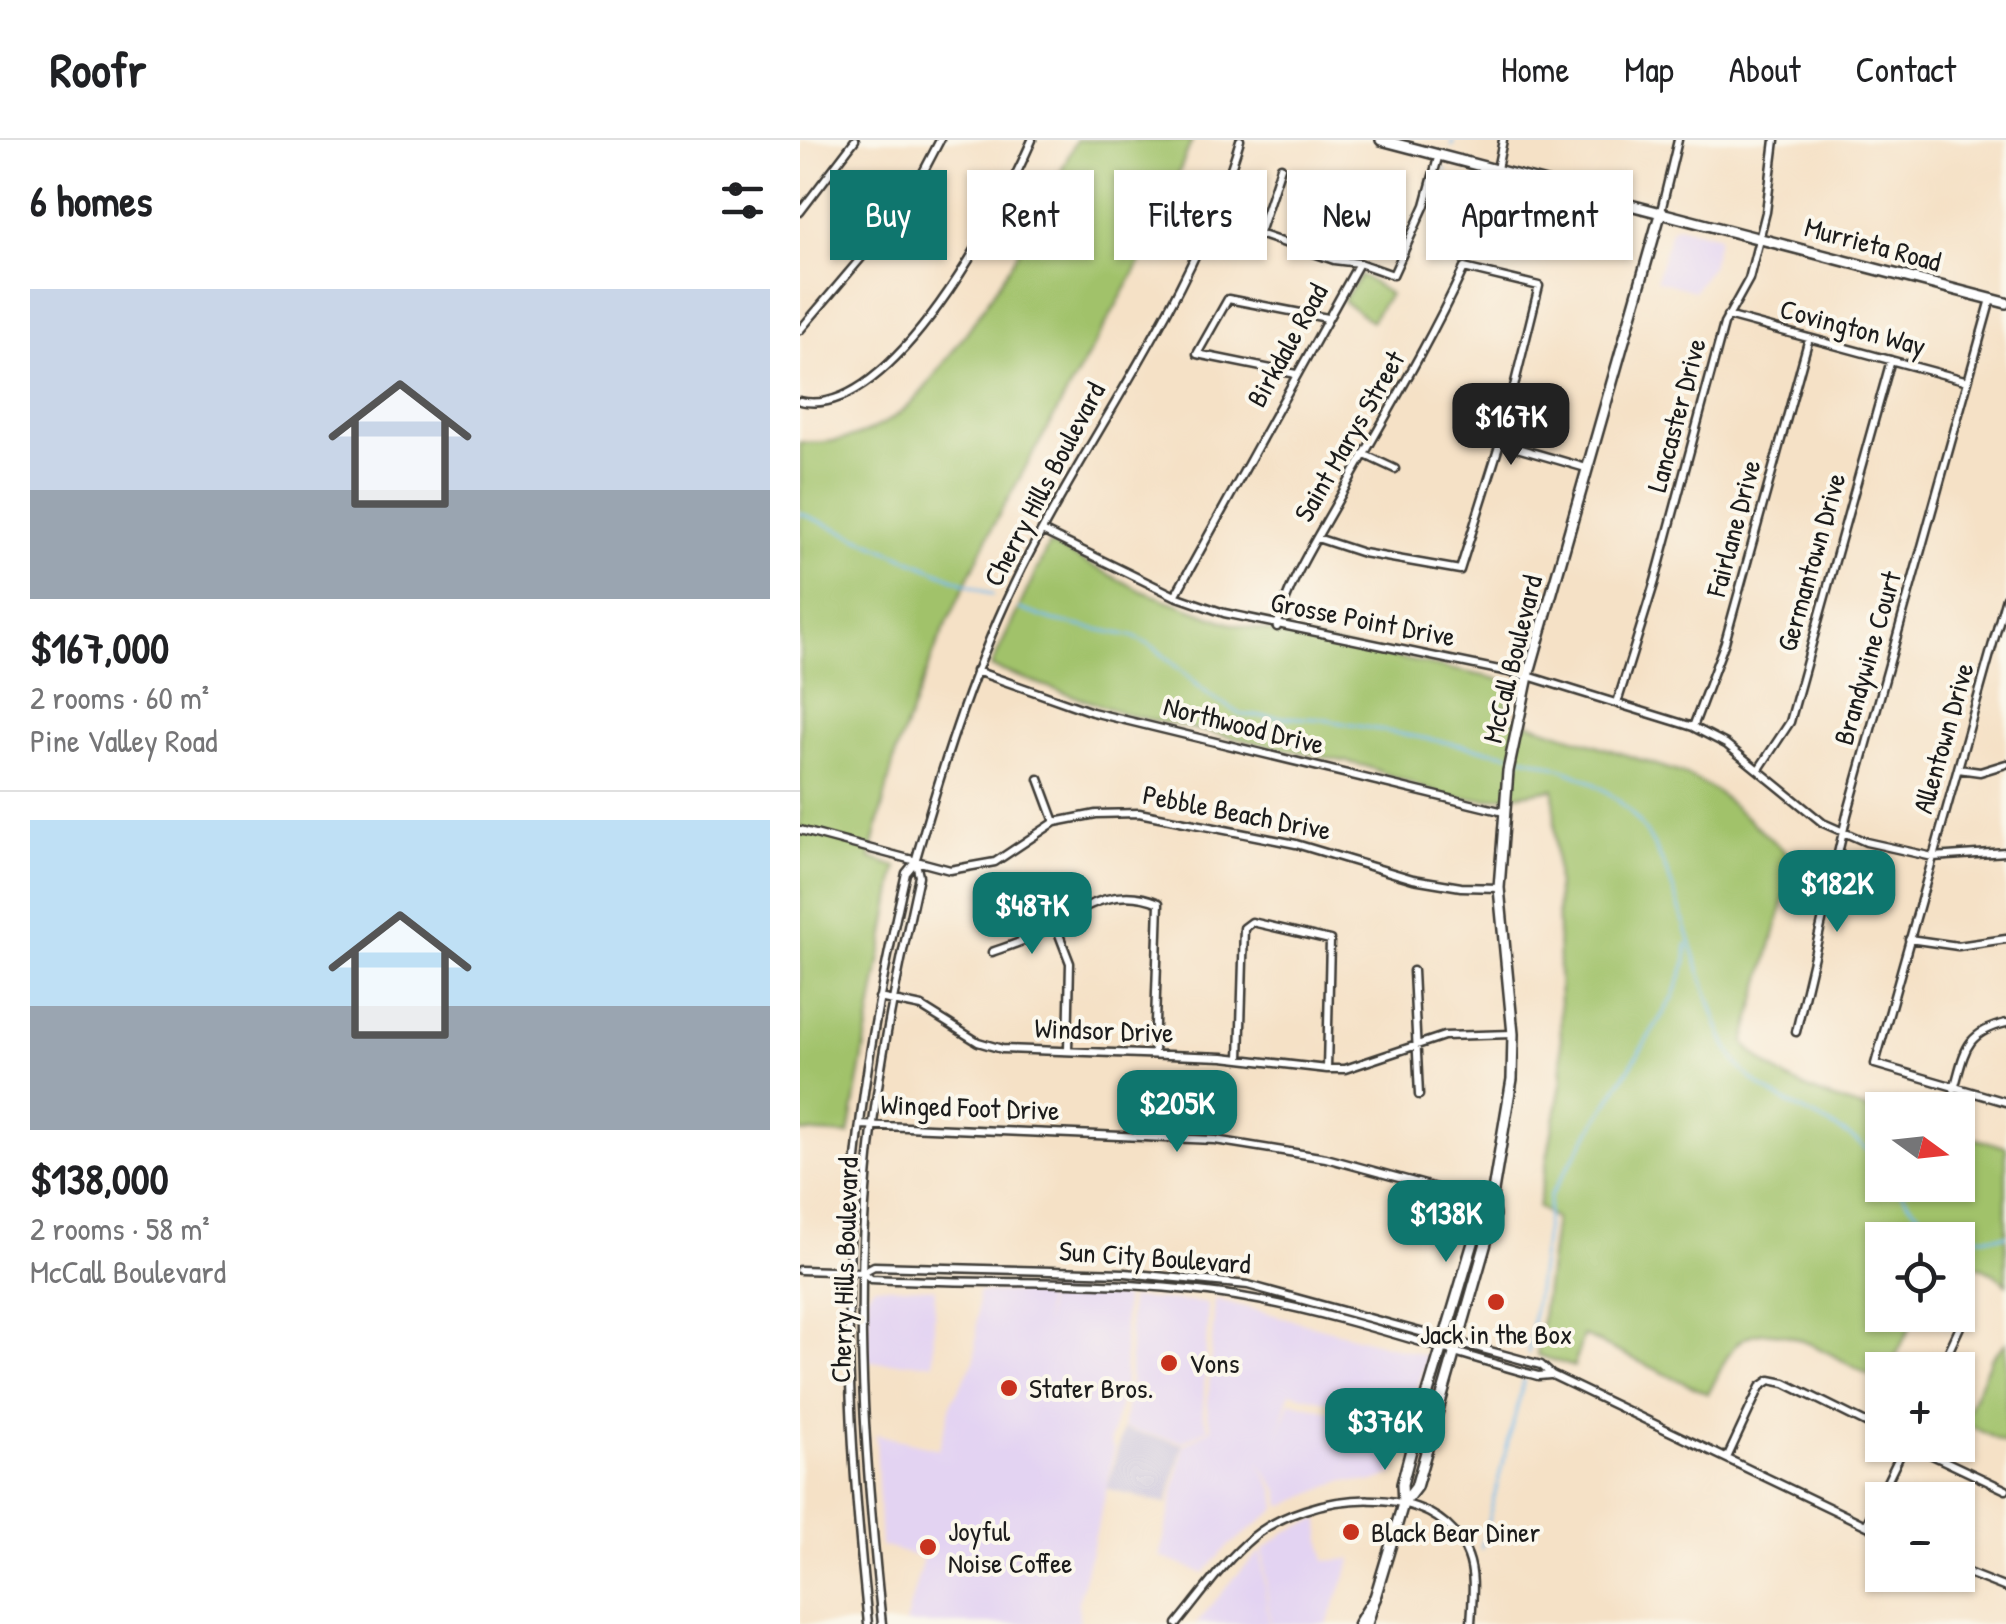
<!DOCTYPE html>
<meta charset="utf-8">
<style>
body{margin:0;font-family:"Patrick Hand",sans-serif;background:#f6f6f6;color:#202124;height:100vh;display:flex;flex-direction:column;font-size:38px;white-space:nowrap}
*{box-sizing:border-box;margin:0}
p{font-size:32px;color:#757577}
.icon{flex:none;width:55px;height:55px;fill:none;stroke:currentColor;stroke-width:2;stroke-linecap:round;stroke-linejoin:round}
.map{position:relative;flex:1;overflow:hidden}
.panel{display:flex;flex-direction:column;background:#fff;width:800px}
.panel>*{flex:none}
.banner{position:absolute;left:30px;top:30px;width:950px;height:90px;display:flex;gap:20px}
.needle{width:65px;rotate:105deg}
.buttons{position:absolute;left:1065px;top:952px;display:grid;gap:20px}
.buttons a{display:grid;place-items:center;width:110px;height:110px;border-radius:0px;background:#fff;box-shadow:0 2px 8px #0004;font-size:50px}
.price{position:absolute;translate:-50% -85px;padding:0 22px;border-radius:20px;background:#0f766e;color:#fff;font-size:32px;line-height:65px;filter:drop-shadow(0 2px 5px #0008)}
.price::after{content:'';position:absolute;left:50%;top:60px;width:30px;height:22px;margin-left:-15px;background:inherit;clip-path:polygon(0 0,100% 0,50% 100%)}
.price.current{background:#222;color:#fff}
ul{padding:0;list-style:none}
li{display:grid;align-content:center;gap:20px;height:530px;padding:0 30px}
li+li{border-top:2px solid #e0e0e0}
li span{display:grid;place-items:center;height:310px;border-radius:0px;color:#555}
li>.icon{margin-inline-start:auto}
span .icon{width:180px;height:180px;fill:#fffc;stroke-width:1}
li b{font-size:42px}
h2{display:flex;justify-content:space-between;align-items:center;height:120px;padding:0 30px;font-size:42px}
.pill{padding:0 35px;border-radius:0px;background:#fff;box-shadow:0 2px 8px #0004;font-size:35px;line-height:90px}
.pill.current{background:#0f766e;color:#fff}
header{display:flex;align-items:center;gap:60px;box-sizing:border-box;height:140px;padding:0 50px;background:#fff;border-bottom:2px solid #e0e0e0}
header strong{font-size:48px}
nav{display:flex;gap:55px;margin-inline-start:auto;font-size:35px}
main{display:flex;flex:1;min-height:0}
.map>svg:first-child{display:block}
.built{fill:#e3d3f2}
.industrial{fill:#c6c0da}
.green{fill:#a1c26b;stroke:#5e6f44;stroke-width:2.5}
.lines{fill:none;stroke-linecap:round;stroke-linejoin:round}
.stream{stroke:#76bced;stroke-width:2.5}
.minor-casing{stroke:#3d3a36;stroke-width:11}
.major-casing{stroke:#3d3a36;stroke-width:14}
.highway-casing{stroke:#3d3a36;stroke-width:15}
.minor{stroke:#fff;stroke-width:6}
.major{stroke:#fff;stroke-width:9}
.highway{stroke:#fff;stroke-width:10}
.poi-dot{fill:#c8321e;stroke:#fbf7ec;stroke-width:4}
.labels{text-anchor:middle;stroke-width:8;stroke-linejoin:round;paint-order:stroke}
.street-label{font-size:28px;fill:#1c1c1c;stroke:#fbf7ec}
.poi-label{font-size:28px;fill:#1c1c1c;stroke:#fbf7ec;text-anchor:start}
</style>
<header>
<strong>Roofr</strong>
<nav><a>Home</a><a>Map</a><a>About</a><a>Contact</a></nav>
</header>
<main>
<section class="panel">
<h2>6 homes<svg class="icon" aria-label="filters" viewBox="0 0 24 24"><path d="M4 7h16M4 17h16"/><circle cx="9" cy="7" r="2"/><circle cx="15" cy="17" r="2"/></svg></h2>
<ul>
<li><span style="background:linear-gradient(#c9d6e8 65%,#9aa5b1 0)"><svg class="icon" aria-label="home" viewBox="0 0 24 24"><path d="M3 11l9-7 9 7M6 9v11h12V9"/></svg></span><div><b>$167,000</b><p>2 rooms · 60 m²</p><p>Pine Valley Road</p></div></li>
<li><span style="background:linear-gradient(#bfe0f5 60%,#9aa5b1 0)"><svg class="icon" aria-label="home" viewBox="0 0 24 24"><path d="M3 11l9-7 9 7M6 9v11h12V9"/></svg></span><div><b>$138,000</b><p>2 rooms · 58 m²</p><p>McCall Boulevard</p></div></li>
</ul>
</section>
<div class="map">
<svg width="1206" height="1484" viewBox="0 0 1206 1484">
<rect width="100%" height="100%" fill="#fbf7ec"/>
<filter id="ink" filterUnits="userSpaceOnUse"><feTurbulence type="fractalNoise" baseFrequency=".01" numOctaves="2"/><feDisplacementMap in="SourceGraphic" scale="20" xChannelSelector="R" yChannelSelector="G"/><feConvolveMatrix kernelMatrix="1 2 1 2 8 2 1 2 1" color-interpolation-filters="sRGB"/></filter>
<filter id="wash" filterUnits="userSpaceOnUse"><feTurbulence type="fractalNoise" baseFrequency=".0048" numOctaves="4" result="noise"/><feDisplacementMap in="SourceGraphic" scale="40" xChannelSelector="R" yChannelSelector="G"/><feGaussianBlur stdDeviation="2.25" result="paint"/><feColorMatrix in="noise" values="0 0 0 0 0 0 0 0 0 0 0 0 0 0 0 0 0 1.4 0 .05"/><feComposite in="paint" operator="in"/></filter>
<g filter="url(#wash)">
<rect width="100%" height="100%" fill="#f5e1c6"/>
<path class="built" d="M877 86 919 96 911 126 894 151 856 140 871 90Z
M74 1146 135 1148 133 1223 68 1222V1153Z
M178 1152 245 1153V1186L247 1152 324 1157 325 1245 310 1301 314 1310 305 1357 278 1463 280 1484H105L123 1418 81 1406 76 1294 139 1309 152 1261 175 1219Z
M329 1158 408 1163 403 1275 409 1288 383 1302 323 1288 330 1241Z
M415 1159 627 1216 608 1283 490 1252 479 1293 490 1261 606 1291 593 1334 575 1342 542 1341 481 1367 479 1351 458 1322 475 1351 477 1369 426 1408 404 1433 360 1417 384 1305 412 1288 407 1274Z
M519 1379 525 1421 553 1419 527 1484H470L463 1410 486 1392Z
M461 1411 469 1484H396L435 1437Z"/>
<path class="industrial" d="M323 1289 383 1304 367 1364 307 1349Z"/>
<path class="green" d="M276 0H392L349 107 195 382 139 500 96 612 70 718 97 727 49 995 0 992V302C37 305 72 294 101 272 119 259 133 237 147 219 199 151 240 79 276 0Z
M561 135 589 154 571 181 543 161Z
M249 404 342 451 429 483 708 541 711 545 704 575 884 634 917 652 995 720 944 903C980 945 1030 959 1082 974V1045H1158V994L1206 1007V1144C1192 1131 1177 1121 1158 1127V1100H1082V1175H1116L1089 1230H1082V1242C1047 1226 977 1172 940 1201 927 1211 917 1239 908 1254L783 1195 774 1227 737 1215 755 1079 738 1067 762 939 754 649 688 659 651 658 565 626 328 575 191 527Z
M1206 1203V1304L1163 1282 1191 1218Z"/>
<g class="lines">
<path class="stream" d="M652 6 653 0
M645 31V28
M0 373 192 455
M220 469 254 481 332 496 355 508 410 556 442 575 520 579 709 614
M717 616C865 648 863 729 908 855 916 880 925 911 943 931 982 971 1048 981 1082 1025
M1096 1045C1124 1088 1154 1102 1206 1095
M728 1213 750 1056 874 856 886 823 887 804
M681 1408 724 1240"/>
</g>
</g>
<g filter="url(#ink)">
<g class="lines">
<defs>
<path id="minor" d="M697 29 703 0
M861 71 878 0
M0 72 55 0
M412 78 534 120 559 123
M458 96 481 27
M534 120 556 48
M927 176 1168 241
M0 190 106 65 140 0
M496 234 397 214 428 159 527 178
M0 261C92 282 201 71 232 0
M700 303 786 328
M563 314 595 329
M242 391 375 456 424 473 728 536 893 587 926 604 1023 683 1066 702 1133 717 1206 712
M375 456 559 123 593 135 625 65 639 14
M1206 457 1075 924 1206 962
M477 487C488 443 514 403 536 364 580 285 626 210 664 128L739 146 700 303 660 430 563 413 517 398
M176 531 292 572 704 672
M817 563 855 441 924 184 949 139 966 72 975 0
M893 587 925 502 1009 198
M959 629 990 582 1091 220
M1158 629 1180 632 1206 624
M239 639 255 682
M0 690 150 730 195 722 255 682 296 674 339 673 496 704 613 739 661 747 699 748
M255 784 270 823 268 910
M1109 799 1158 806 1206 799
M192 812C206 807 222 802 236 795 275 774 310 742 359 763L354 913
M613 831 619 955
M79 858 122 867 178 902 202 909 423 917 527 929H545L644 896 713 894
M996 892 1047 675 1191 159
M440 919 444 788 452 782 530 800 527 929
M1154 949C1165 912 1164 893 1206 883
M60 985 415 1000 526 1018 691 1063
M0 1130 63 1132 74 1126 325 1133 448 1145 741 1225 752 1235 1082 1393
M63 1132 71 1139C192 1145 316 1137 436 1156 539 1173 638 1209 738 1236L750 1235
M1140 1230 1165 1176
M1111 1305 1206 1350
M927 1318 960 1247 970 1240 985 1243 1082 1291
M1066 1385 1105 1305
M1158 1429 1206 1448
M68 1484C54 1349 44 1215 51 1080 58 962 80 847 106 733L115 722C144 621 175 522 222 428 294 286 395 154 440 0
M82 1484C67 1340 55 1196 66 1051 74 945 96 841 119 736L116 723
M377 1484C401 1455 424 1421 453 1397 506 1353 637 1335 668 1416 676 1437 672 1462 671 1484"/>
<path id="major" d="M581 0 1206 163
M603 1364 616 1347 694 1075 691 1063 712 939 713 894 699 748 708 631 728 536 861 71
M567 1484 603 1364 602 1344 612 1306 682 1073 691 1063"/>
<path id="highway" d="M559 1484 575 1458"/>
</defs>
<use href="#minor" class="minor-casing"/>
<use href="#major" class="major-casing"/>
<use href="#highway" class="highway-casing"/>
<use href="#minor" class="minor"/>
<use href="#major" class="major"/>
<use href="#highway" class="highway"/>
</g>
</g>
<g class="poi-dot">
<circle cx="696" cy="1162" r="10"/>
<circle cx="369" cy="1223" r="10"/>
<circle cx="209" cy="1248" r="10"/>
<circle cx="551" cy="1392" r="10"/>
<circle cx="128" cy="1407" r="10"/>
</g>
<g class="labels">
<g class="street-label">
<text transform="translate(1073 104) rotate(15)" y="10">Murrieta Road</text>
<text transform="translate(1053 187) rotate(15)" y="10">Covington Way</text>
<text transform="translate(487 205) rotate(-61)" y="10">Birkdale Road</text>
<text transform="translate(876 275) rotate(-75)" y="10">Lancaster Drive</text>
<text transform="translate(549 296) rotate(-60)" y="10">Saint Marys Street</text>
<text transform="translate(244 344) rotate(-62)" y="10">Cherry Hills Boulevard</text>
<text transform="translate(933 388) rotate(-75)" y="10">Fairlane Drive</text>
<text transform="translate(1011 422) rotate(-74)" y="10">Germantown Drive</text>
<text transform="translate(563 479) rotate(11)" y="10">Grosse Point Drive</text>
<text transform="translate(1067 518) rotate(-74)" y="10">Brandywine Court</text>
<text transform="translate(712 519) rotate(-76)" y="10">McCall Boulevard</text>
<text transform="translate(444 585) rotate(14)" y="10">Northwood Drive</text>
<text transform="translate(1143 598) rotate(-74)" y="10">Allentown Drive</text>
<text transform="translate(437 672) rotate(11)" y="10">Pebble Beach Drive</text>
<text transform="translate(304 890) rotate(2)" y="10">Windsor Drive</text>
<text transform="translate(170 967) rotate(2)" y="10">Winged Foot Drive</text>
<text transform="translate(355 1117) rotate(4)" y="10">Sun City Boulevard</text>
<text transform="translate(44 1130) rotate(-88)" y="10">Cherry Hills Boulevard</text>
</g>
<g class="poi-label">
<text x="696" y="1204" text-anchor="middle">Jack in the Box</text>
<text x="389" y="1233">Vons</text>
<text x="229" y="1258">Stater Bros.</text>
<text x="148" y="1401">Joyful<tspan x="148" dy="32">Noise Coffee</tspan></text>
<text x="571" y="1402">Black Bear Diner</text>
</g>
</g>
</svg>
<div class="buttons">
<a><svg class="needle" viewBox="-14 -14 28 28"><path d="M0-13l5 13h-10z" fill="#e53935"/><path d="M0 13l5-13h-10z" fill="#757577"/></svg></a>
<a><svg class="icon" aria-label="locate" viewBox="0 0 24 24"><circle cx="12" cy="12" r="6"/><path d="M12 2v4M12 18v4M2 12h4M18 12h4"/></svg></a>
<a>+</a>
<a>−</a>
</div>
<b class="price current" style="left:711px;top:328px">$167K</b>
<b class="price" style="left:1037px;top:795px">$182K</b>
<b class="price" style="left:232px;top:817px">$487K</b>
<b class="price" style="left:377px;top:1015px">$205K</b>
<b class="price" style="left:646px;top:1125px">$138K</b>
<b class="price" style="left:585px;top:1333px">$376K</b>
<div class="banner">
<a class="pill current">Buy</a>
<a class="pill">Rent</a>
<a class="pill">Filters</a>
<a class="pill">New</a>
<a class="pill">Apartment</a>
</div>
</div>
</main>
